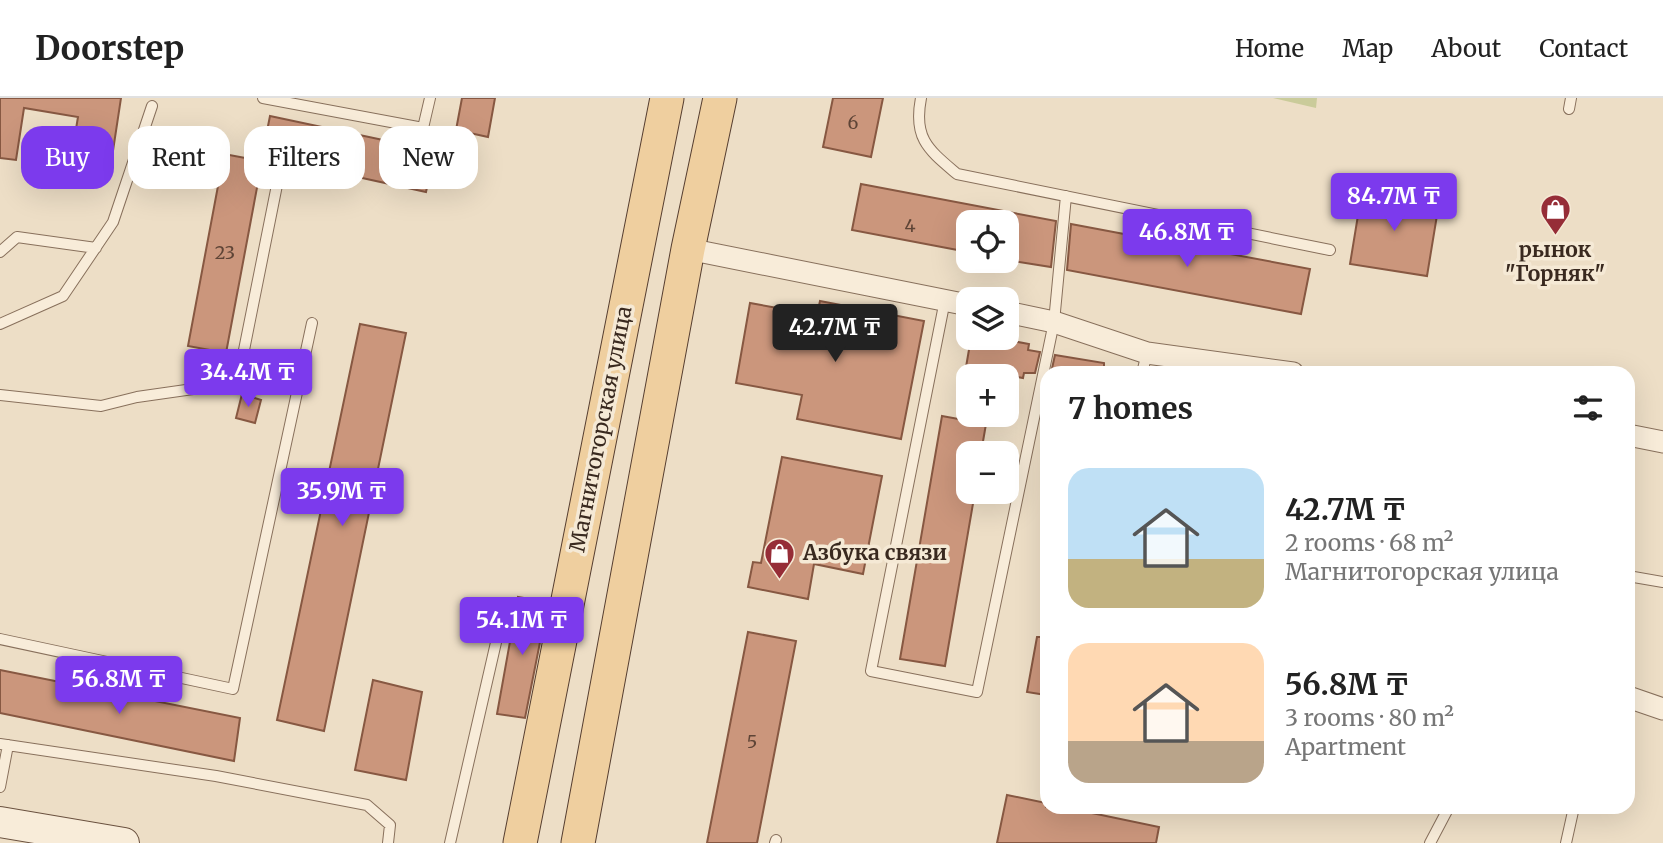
<!DOCTYPE html>
<meta charset="utf-8">
<style>
body{margin:0;font-family:Merriweather,serif;background:#f2f2f2;color:#222;height:100vh;display:flex;flex-direction:column;font-size:26px;white-space:nowrap}
*{box-sizing:border-box;margin:0}
p{font-size:23px;color:#767676}
.icon{flex:none;width:38px;height:38px;fill:none;stroke:currentColor;stroke-width:2;stroke-linecap:round;stroke-linejoin:round}
.map{position:relative;flex:1;overflow:hidden}
.drawer{position:absolute;left:1040px;top:268px;width:595px;height:448px;display:flex;flex-direction:column;background:#fff;border-radius:21px;box-shadow:0 7px 28px #0002}
.drawer>*{flex:none}
.banner{position:absolute;left:21px;top:28px;width:665px;height:63px;display:flex;gap:14px}
.buttons{position:absolute;left:956px;top:112px;display:grid;gap:14px}
.buttons a{display:grid;place-items:center;width:63px;height:63px;border-radius:14px;background:#fff;box-shadow:0 7px 28px #0002;font-size:35px}
.price{position:absolute;translate:-50% -60px;padding:0 16px;border-radius:7px;background:#7c3aed;color:#fff;font-size:23px;line-height:46px;filter:drop-shadow(0 2px 4px #0008)}
.price::after{content:'';position:absolute;left:50%;top:42px;width:21px;height:16px;margin-left:-10px;background:inherit;clip-path:polygon(0 0,100% 0,50% 100%)}
.price.current{background:#222;color:#fff}
ul{padding:0;list-style:none}
li{display:flex;align-items:center;gap:21px;height:175px;padding:0 28px}
li span{display:grid;place-items:center;flex:none;width:196px;height:140px;border-radius:21px;color:#555}
li>.icon{margin-inline-start:auto}
span .icon{width:84px;height:84px;fill:#fffc;stroke-width:1}
li b{font-size:30px}
h2{display:flex;justify-content:space-between;align-items:center;height:84px;padding:0 28px;font-size:30px}
.tag{padding:0 24px;border-radius:21px;background:#fff;box-shadow:0 7px 28px #0002;font-size:24px;line-height:63px}
.tag.current{background:#7c3aed;color:#fff}
header{display:flex;align-items:center;gap:42px;box-sizing:border-box;height:98px;padding:0 35px;background:#fff;border-bottom:2px solid #e0e0e0}
header strong{font-size:33px}
nav{display:flex;gap:38px;margin-inline-start:auto;font-size:24px}
.map>svg:first-child{display:block}
.green{fill:#cacb9a}
.building{fill:#cb967c;stroke:#875842;stroke-width:2}
.lines{fill:none;stroke-linecap:round;stroke-linejoin:round}
.lane-casing{stroke:#88705c;stroke-width:12}
.street-casing{stroke:#88705c;stroke-width:23}
.secondary-casing{stroke:#6a513f;stroke-width:32}
.primary-casing{stroke:#563e30;stroke-width:35}
.lane{stroke:#f8ecd9;stroke-width:10}
.street{stroke:#f8ecd9;stroke-width:21}
.secondary{stroke:#f8ecd9;stroke-width:30}
.primary{stroke:#efcf9f;stroke-width:33}
.labels{text-anchor:middle;stroke-width:7;stroke-linejoin:round;paint-order:stroke}
.number-label{font-size:18px;fill:#5e4436}
.poi-label{font-size:21px;font-weight:bold;fill:#39291f;stroke:#f5e9d5}
.street-label{font-size:21px;fill:#39291f;stroke:#f5e9d5}
</style>
<header>
<strong>Doorstep</strong>
<nav><a>Home</a><a>Map</a><a>About</a><a>Contact</a></nav>
</header>
<div class="map">
<svg width="1663" height="745" viewBox="0 0 1663 745">
<rect width="100%" height="100%" fill="#eddec6"/>
<path class="green" d="M1273 0H1317L1316 10Z"/>
<path class="building" d="M0 0H121L109 79 69 73 78 19 24 10 16 62 0 60Z
M462 0H495L488 39 456 32Z
M833 0H883L871 59 823 49Z
M270 18 435 53 426 94 262 58Z
M224 56 262 63 226 255 188 248Z
M861 86 1056 123 1051 169 1006 162V124H968V154L852 132Z
M1362 93 1439 105 1427 178 1350 166Z
M1071 126 1310 171 1301 216 1067 172Z
M820 203 924 223 901 341 797 321 802 297 736 285 750 205 817 217Z
M360 226 406 235 324 633 277 622Z
M971 240H996L1029 246 1028 252 1040 254 1035 275H1024L1023 280 966 269Z
M1055 257 1104 265V275H1051Z
M242 296 261 302 255 325 236 320Z
M942 318 986 326 981 355H968V394H975L945 568 900 561Z
M782 359 882 378 863 476 814 466 808 501 748 489 753 464 761 465Z
M518 499 548 504 525 620 497 616Z
M748 534 796 543 757 745H707Z
M1037 539H1046V597L1027 594Z
M0 572 240 620 234 663 0 615Z
M373 582 422 594 406 682 355 672Z
M1007 697 1046 705V709H1063L1159 729 1156 745H997Z"/>
<g class="lines">
<defs>
<path id="lane" d="M263 0 423 30 430 0
M921 0C913 41 929 52 957 76L1330 152
M1569 11 1571 0
M278 82 242 262 300 280
M0 154 17 139 96 150
M945 202 871 573 977 594 1054 224 1066 98
M0 226 63 198 113 124 152 8
M1142 275 1147 255
M0 297 101 308 137 299 235 285 277 273
M1628 478 1663 484
M0 541 233 591 312 225
M0 646 216 678 367 707 390 727 388 745
M0 689 8 647
M450 745 500 527
M775 745 776 742
M1430 745 1449 709
M1566 745 1574 709"/>
<path id="street" d="M688 151 968 207
M1006 214 1054 224 1147 255 1293 275
M1628 337 1663 344
M1628 599 1663 611"/>
<path id="secondary" d="M0 724 124 745"/>
<path id="primary" d="M520 745 667 0
M578 745 688 151 720 0"/>
</defs>
<use href="#lane" class="lane-casing"/>
<use href="#street" class="street-casing"/>
<use href="#secondary" class="secondary-casing"/>
<use href="#primary" class="primary-casing"/>
<use href="#lane" class="lane"/>
<use href="#street" class="street"/>
<use href="#secondary" class="secondary"/>
<use href="#primary" class="primary"/>
</g>
<defs>
<symbol id="shop-pin" viewBox="-11 -11 22 30"><path d="M0 17L-7.5 6A9.5 9.5 0 1 1 7.5 6Z" fill="#962d37" stroke="#f5e9d5"/><path d="M-5-2.5h2.3a2.7 3.5 0 0 1 5.4 0H5L5.5 6h-11ZM-1.5-2.5h3a1.5 2.3 0 0 0-3 0Z" fill="#fff"/></symbol>
</defs>
<g fill-rule="evenodd">
<use href="#shop-pin" x="1538" y="94" width="35" height="47"/>
<use href="#shop-pin" x="762" y="438" width="35" height="47"/>
</g>
<g class="labels">
<g class="number-label">
<text x="853" y="31">6</text>
<text x="910" y="134">4</text>
<text x="225" y="161">23</text>
<text x="752" y="650">5</text>
</g>
<g class="poi-label">
<text x="1555" y="159">рынок<tspan x="1555" dy="24">"Горняк"</tspan></text>
<text x="803" y="462" text-anchor="start">Азбука связи</text>
</g>
<g class="street-label">
<text transform="translate(601 331) rotate(-79)" y="7">Магнитогорская улица</text>
</g>
</g>
</svg>
<div class="buttons">
<a><svg class="icon" aria-label="locate" viewBox="0 0 24 24"><circle cx="12" cy="12" r="6"/><path d="M12 2v4M12 18v4M2 12h4M18 12h4"/></svg></a>
<a><svg class="icon" aria-label="layers" viewBox="0 0 24 24"><path d="M12 4l9 5-9 5-9-5zM3 14l9 5 9-5"/></svg></a>
<a>+</a>
<a>−</a>
</div>
<b class="price" style="left:1394px;top:135px">84.7M ₸</b>
<b class="price" style="left:1187px;top:171px">46.8M ₸</b>
<b class="price current" style="left:835px;top:266px">42.7M ₸</b>
<b class="price" style="left:248px;top:311px">34.4M ₸</b>
<b class="price" style="left:342px;top:430px">35.9M ₸</b>
<b class="price" style="left:522px;top:559px">54.1M ₸</b>
<b class="price" style="left:119px;top:618px">56.8M ₸</b>
<div class="banner">
<a class="tag current">Buy</a>
<a class="tag">Rent</a>
<a class="tag">Filters</a>
<a class="tag">New</a>
</div>
<section class="drawer">
<h2>7 homes<svg class="icon" aria-label="filters" viewBox="0 0 24 24"><path d="M4 7h16M4 17h16"/><circle cx="9" cy="7" r="2"/><circle cx="15" cy="17" r="2"/></svg></h2>
<ul>
<li><span style="background:linear-gradient(#bfe0f5 65%,#c2b280 0)"><svg class="icon" aria-label="home" viewBox="0 0 24 24"><path d="M3 11l9-7 9 7M6 9v11h12V9"/></svg></span><div><b>42.7M ₸</b><p>2 rooms · 68 m²</p><p>Магнитогорская улица</p></div></li>
<li><span style="background:linear-gradient(#ffd9b3 70%,#b9a48a 0)"><svg class="icon" aria-label="home" viewBox="0 0 24 24"><path d="M3 11l9-7 9 7M6 9v11h12V9"/></svg></span><div><b>56.8M ₸</b><p>3 rooms · 80 m²</p><p>Apartment</p></div></li>
</ul>
</section>
</div>
